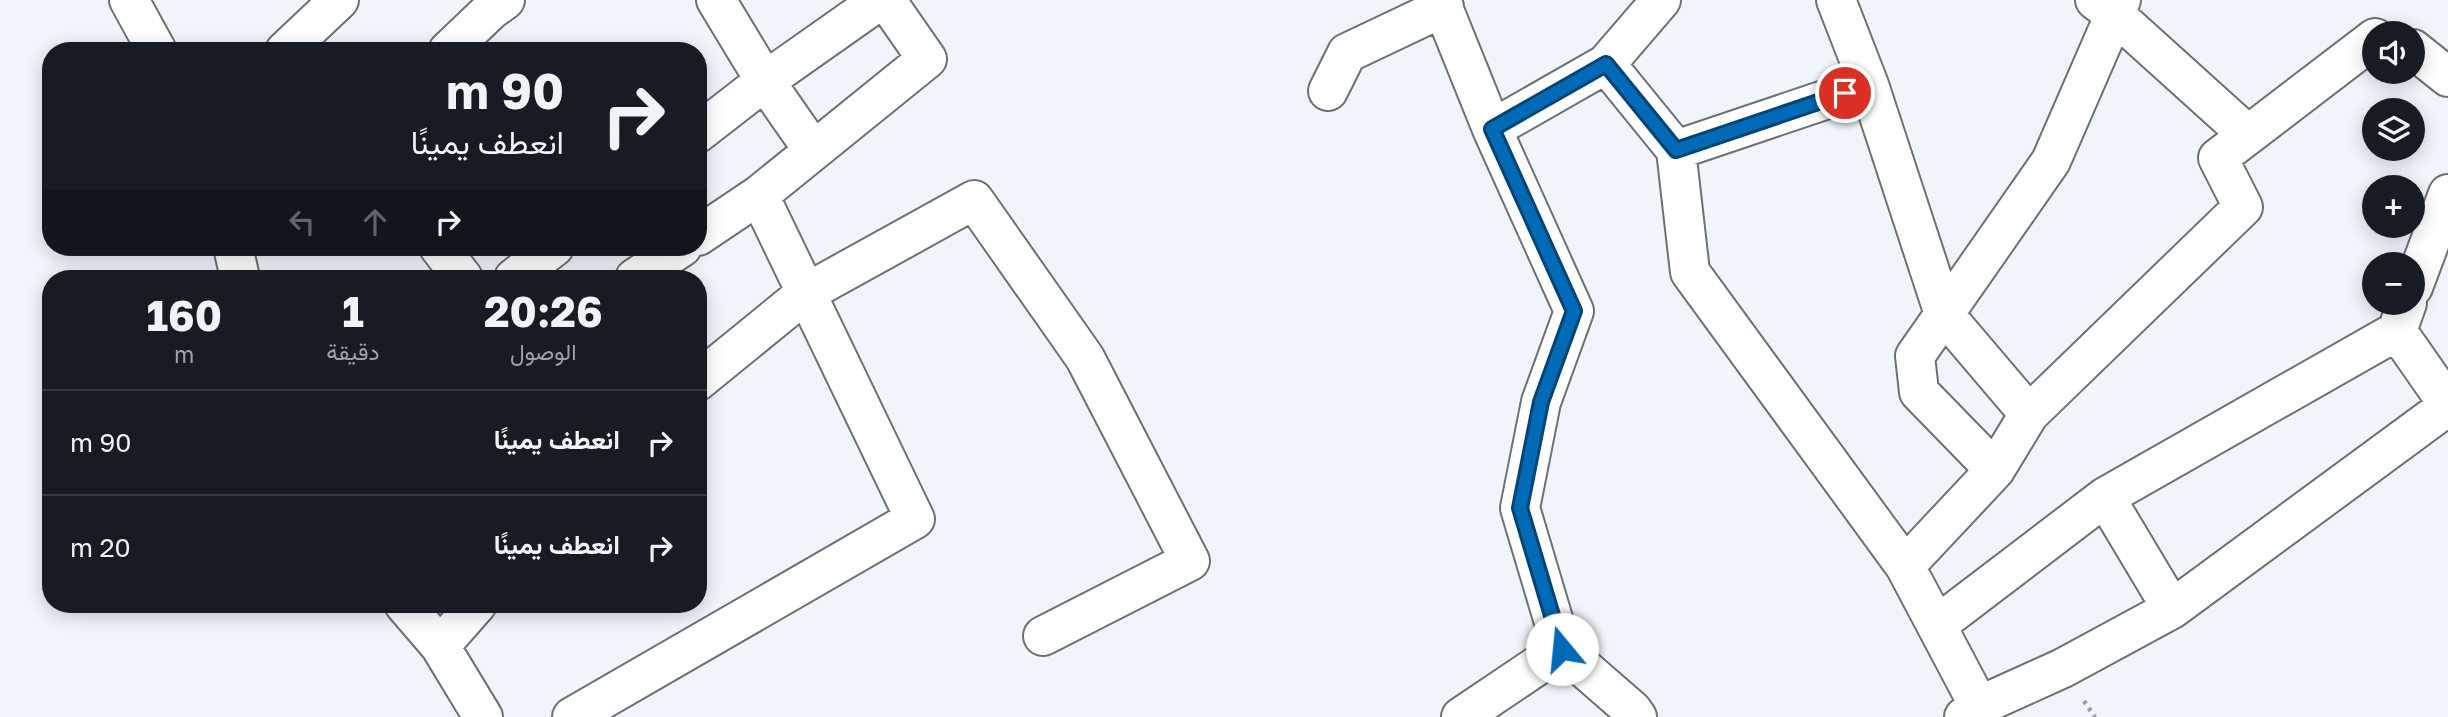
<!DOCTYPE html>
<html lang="ar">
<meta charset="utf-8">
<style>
:root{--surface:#171b24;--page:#242831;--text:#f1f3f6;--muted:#9ea1a6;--line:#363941}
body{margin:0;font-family:"Golos Text",Vazirmatn,sans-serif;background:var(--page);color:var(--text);direction:rtl;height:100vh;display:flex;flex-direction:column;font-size:26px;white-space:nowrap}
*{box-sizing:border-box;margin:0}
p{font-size:23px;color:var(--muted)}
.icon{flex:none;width:38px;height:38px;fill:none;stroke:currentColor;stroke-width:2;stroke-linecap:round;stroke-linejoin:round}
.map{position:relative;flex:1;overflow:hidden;direction:ltr}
.sheet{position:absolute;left:42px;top:270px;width:665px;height:343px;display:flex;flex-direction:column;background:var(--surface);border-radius:28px;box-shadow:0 4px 18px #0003;direction:rtl}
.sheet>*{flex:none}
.banner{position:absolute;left:42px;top:42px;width:665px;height:214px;border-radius:28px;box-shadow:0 4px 18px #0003;direction:rtl;background:#171b24;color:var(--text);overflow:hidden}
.fabs{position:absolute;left:2362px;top:21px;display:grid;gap:14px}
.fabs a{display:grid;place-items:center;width:63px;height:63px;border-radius:50%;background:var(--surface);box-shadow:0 4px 18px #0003;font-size:35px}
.pin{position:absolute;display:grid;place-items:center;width:60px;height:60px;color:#fff;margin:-30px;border:4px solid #fff;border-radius:50%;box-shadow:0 2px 7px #0007}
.me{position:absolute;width:77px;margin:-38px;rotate:343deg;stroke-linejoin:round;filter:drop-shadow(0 0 5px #0008)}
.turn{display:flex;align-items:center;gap:24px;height:147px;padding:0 28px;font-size:32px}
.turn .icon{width:91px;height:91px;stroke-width:2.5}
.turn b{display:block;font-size:49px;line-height:60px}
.lanes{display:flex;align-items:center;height:66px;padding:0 28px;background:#0003;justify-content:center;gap:35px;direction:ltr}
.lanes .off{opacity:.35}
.eta{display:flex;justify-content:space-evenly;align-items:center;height:119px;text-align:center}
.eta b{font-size:42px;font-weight:700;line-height:49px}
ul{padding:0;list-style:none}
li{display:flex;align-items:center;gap:21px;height:105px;padding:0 28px;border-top:2px solid var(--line)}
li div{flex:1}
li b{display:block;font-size:26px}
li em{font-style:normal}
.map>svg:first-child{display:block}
</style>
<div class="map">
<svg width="2448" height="717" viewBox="0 0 2448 717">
<rect width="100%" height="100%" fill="#f0f5fb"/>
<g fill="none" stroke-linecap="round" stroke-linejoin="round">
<defs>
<path id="street" d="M129,0L157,51
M716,0L765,81L813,150
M1440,0L1492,129L1574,311L1541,402L1520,508L1562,649L1632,710L1637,717
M1836,0L1869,85L1944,314L2029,414
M2095,0L2114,14L2247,134
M2413,49L2448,77
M285,51L339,0
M448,51L491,10L505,0
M1606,64L1676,150L1690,272L1905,566L1979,706
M1328,91L1347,53L1444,7
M1492,129L1606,64L1661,0
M698,133L765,81L880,0
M1676,150L1869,85
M698,236L759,195L927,59L886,0
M233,247L240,278
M439,247L463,278
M514,278L554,247
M635,278L682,247
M2413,287L2448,194
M2397,331L2448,404
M698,381L806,293L974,200L1085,358L1190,561L1043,636
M1995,470L1919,392L1915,356L2051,161L2121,0
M2105,497L2172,609
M1905,566L1995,470L2029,414L2243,207L2218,158L2375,38
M404,604L440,646L483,717
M1937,625L2105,497L2397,331L2407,303
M440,646L477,604
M572,717L915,519L759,195
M1461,717L1562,649
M1964,717L1979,706L2063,668L2172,609L2448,406"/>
</defs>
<!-- street casing -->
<use href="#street" stroke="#6c7175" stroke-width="42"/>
<!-- path -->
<path stroke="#9b9fa3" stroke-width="4.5" stroke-dasharray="3.5 5" stroke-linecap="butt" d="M2084,701L2095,717"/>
<!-- street -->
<use href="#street" stroke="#fff" stroke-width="38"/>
</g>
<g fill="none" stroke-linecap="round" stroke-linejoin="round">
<defs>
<path id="route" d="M1562,649L1520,508L1541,402L1574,311L1492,129L1606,64L1676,150L1845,93"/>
</defs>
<!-- route casing -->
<use href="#route" stroke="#014576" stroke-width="18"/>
<!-- route -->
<use href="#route" stroke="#016ab6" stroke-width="12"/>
</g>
</svg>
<div class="fabs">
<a><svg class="icon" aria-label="sound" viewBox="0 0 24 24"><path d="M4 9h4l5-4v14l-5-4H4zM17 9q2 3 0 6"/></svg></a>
<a><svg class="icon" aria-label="layers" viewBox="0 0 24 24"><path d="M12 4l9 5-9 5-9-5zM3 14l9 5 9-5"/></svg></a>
<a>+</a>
<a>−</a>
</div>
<div class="pin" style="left:1845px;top:93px;background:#d93025"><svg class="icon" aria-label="arrive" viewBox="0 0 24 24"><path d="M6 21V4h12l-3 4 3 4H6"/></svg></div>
<svg class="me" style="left:1562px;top:649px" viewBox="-20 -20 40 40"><circle r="19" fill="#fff"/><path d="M0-13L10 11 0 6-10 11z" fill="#016ab6"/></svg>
<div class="banner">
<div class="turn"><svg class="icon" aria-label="right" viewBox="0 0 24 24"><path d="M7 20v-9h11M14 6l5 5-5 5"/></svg><div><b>90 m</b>انعطف يمينًا</div></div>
<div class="lanes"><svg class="icon off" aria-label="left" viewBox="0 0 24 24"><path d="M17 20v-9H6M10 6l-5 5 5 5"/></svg><svg class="icon off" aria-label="ahead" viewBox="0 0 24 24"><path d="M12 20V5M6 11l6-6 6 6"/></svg><svg class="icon" aria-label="right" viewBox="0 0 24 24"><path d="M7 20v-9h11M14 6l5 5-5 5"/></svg></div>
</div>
<section class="sheet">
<div class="eta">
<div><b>20:26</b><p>الوصول</p></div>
<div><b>1</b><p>دقيقة</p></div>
<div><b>160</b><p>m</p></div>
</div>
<ul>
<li><svg class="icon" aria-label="right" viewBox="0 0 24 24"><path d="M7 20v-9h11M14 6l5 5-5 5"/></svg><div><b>انعطف يمينًا</b></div><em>90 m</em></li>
<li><svg class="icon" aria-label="right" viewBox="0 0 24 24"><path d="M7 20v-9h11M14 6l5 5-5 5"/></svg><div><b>انعطف يمينًا</b></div><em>20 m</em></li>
</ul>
</section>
</div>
